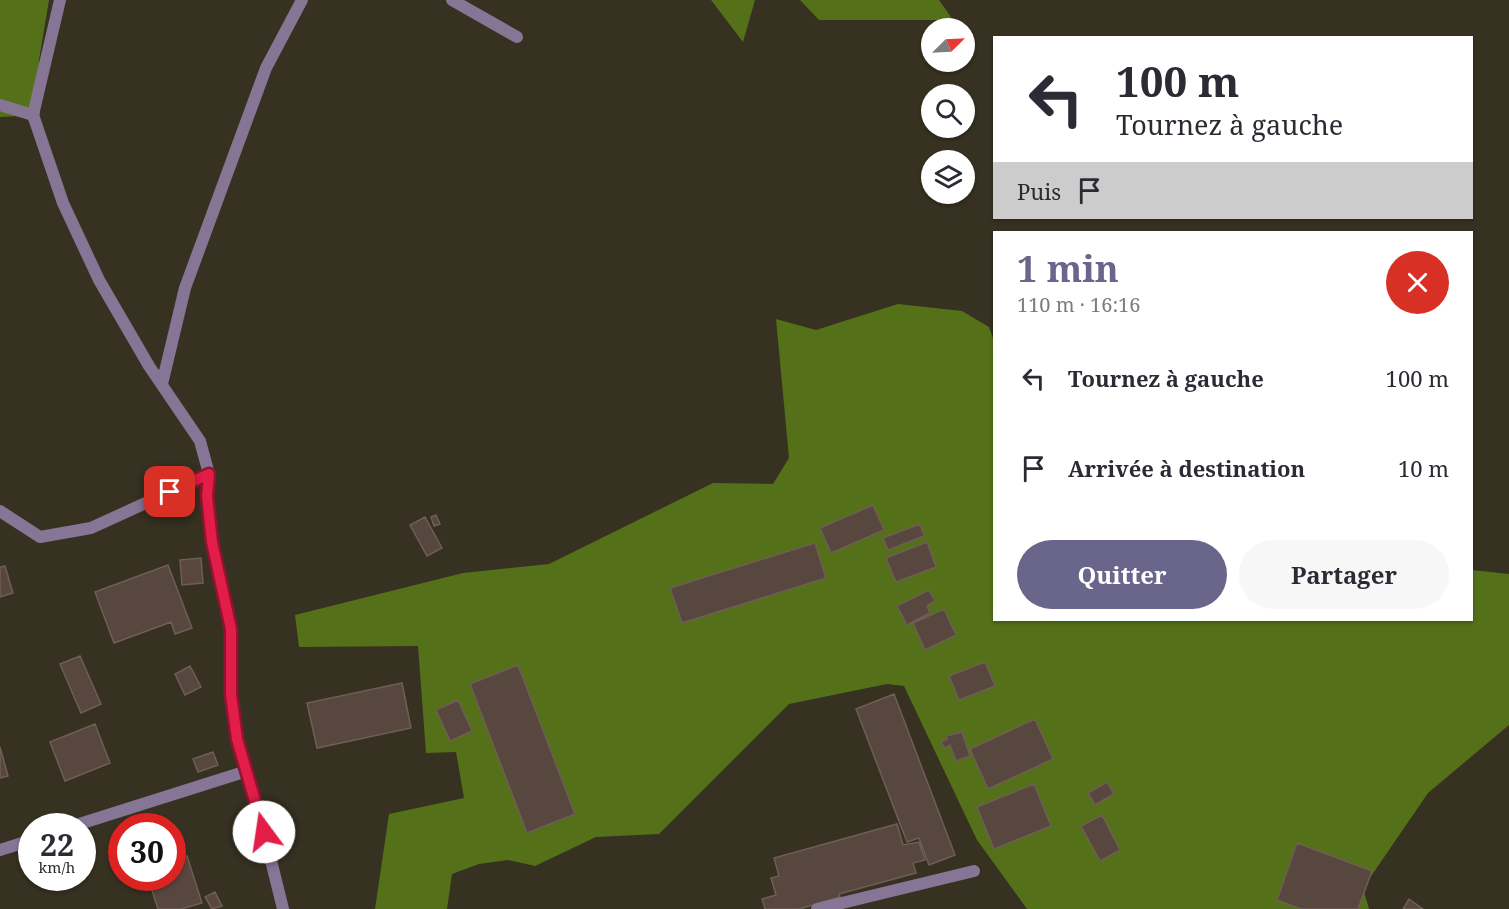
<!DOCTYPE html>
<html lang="fr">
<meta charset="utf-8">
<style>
:root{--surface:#fff;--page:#f7f7f7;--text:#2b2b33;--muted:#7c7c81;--accent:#6a658b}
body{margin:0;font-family:"Noto Serif",serif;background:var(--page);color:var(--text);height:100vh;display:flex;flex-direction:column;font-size:22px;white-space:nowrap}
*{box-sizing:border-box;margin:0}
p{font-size:20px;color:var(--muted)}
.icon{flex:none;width:33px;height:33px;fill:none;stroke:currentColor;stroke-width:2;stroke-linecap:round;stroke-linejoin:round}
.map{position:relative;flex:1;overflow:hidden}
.sheet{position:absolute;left:993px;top:231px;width:480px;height:390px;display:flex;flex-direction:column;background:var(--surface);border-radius:0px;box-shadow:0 2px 4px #0004}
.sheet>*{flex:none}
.guide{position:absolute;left:993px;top:36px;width:480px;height:183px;border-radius:0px;box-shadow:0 2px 4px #0004;background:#fff;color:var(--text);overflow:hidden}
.needle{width:39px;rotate:66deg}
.buttons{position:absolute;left:921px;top:18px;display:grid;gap:12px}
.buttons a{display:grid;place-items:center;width:54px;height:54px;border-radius:50%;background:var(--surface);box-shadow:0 2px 4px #0004;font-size:30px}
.speed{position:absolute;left:18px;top:813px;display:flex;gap:12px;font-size:30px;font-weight:700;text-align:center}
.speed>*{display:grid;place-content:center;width:78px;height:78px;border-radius:50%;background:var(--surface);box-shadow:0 2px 4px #0004;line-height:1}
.speed small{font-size:15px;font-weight:400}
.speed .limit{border:9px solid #d22;background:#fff;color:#111}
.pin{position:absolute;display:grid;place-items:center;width:51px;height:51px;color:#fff;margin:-26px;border-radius:12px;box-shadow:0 3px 9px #0006}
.me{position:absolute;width:66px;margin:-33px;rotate:346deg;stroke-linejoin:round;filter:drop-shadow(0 0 4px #0008)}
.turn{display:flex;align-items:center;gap:21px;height:126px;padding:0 24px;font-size:27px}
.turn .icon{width:78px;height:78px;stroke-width:2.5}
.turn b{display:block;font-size:42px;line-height:51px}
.then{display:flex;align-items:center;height:57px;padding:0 24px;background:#0003;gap:12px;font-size:22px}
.round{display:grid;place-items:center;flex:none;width:63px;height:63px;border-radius:32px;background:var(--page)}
.overview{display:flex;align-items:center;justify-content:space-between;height:102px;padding:0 24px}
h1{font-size:36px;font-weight:700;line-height:45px;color:var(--accent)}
.button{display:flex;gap:12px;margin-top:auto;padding:12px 24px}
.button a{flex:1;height:69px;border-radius:36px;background:var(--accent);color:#fff;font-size:24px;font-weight:700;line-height:69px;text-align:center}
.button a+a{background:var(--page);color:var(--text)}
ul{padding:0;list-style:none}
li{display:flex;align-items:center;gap:18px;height:90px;padding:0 24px}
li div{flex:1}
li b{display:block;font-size:22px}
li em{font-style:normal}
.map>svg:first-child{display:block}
</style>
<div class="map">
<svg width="1509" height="909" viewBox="0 0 1509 909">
<rect width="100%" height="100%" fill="#363121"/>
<!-- forest -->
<path fill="#547119" d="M0,0H49L39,60L40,115L0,117Z
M711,0H755L743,42Z
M800,0H939L953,20H819Z
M898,304L962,311L989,327L994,341V620H1472V570L1509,574V725L1428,793L1363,888L1369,909H1027L977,840L904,686L887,684L789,704L659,834L596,837L535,866L508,860L479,864L452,874L447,909H375L389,814L464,798L456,752L426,753L418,646L299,647L295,615L463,573L549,564L713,483L773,484L789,458L776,319L816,330Z"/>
<!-- building -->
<path fill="#58473e" stroke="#6f5e55" stroke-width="1.5" d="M873,505L884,530L831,553L820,528Z
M436,515L440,524L434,526L431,517Z
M425,517L442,548L427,556L410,525Z
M920,524L924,536L888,550L883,538Z
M927,542L936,567L896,582L886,558Z
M815,543L826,578L682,623L670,588Z
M201,558L203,583L182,585L180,560Z
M168,565L192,628L175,634L171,622L114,643L95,592Z
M5,566L13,593L0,597V567Z
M929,590L935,601L927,606L930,613L907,625L897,606Z
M944,609L956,635L925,650L913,623Z
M80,656L101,704L81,713L60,664Z
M985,662L995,686L959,700L949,676Z
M518,665L575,814L527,833L470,684Z
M190,666L201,687L185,695L175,674Z
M402,683L411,728L317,748L307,703Z
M894,694L955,855L929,865L919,838L907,842L856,709Z
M458,700L472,731L450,741L436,710Z
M1035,719L1053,759L988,789L970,749Z
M95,724L110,763L65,781L50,742Z
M962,732L970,756L956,761L950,745L944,748L941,742L947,739L946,736Z
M0,747L8,776L0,778Z
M213,752L218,765L198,772L193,759Z
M1107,782L1114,794L1095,805L1088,793Z
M1034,784L1051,826L994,849L977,807Z
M1102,815L1120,850L1100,861L1081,826Z
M897,824L903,845L919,842L925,860L913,863L916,873L839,894L840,897L799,909H765L762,899L776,895L771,878L779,876L774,858Z
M1297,843L1372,871L1358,909H1301L1277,900Z
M187,856L202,903L181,909H158L148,878H172V861Z
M215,892L222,906L212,909L205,897Z
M1409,899L1423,909H1403Z"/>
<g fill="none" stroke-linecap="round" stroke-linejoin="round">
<!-- minor -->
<path stroke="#867595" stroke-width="12" d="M60,0L33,115L63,203L99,280L149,366L200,441L209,474L207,496L212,542L231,629V695L237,739L259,812L283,909
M452,0L517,37
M0,105L33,115
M162,384L185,288L266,68L302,0
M0,511L40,537L91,528L209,474
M73,826L247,771
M0,850L32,840
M817,909L974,871"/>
</g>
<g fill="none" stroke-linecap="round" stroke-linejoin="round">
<defs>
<path id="route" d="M170,492L209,474L207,496L212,542L231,629V695L237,739L264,832"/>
</defs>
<!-- route casing -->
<use href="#route" stroke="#92132f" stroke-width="15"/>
<!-- route -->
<use href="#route" stroke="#e11d48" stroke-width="10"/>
</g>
</svg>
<div class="buttons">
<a><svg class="needle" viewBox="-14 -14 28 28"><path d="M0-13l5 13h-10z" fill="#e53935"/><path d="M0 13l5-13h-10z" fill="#7c7c81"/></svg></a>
<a><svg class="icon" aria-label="search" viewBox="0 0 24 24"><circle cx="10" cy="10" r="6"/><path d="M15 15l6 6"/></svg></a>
<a><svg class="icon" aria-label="layers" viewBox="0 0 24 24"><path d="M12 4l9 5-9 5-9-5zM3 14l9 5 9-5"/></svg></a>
</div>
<div class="speed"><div>22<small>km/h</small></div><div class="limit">30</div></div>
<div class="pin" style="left:170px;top:492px;background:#d93025"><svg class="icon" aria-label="arrive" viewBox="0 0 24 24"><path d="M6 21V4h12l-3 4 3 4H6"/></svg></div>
<svg class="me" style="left:264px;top:832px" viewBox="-20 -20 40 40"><circle r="19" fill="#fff"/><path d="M0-13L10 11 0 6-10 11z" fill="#e11d48"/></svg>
<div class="guide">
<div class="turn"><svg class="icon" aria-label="left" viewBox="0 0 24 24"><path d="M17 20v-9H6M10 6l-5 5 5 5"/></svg><div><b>100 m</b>Tournez à gauche</div></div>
<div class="then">Puis<svg class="icon" aria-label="arrive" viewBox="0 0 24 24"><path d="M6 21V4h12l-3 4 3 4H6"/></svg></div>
</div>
<section class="sheet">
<div class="overview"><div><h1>1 min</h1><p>110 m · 16:16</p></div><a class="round" style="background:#d93025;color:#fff"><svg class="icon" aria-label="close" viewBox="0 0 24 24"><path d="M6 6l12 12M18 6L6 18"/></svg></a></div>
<ul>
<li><svg class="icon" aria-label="left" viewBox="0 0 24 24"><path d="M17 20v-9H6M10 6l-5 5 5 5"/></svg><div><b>Tournez à gauche</b></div><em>100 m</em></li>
<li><svg class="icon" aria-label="arrive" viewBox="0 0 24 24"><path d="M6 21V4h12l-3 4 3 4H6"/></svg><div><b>Arrivée à destination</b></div><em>10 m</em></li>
</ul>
<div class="button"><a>Quitter</a><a>Partager</a></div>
</section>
</div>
